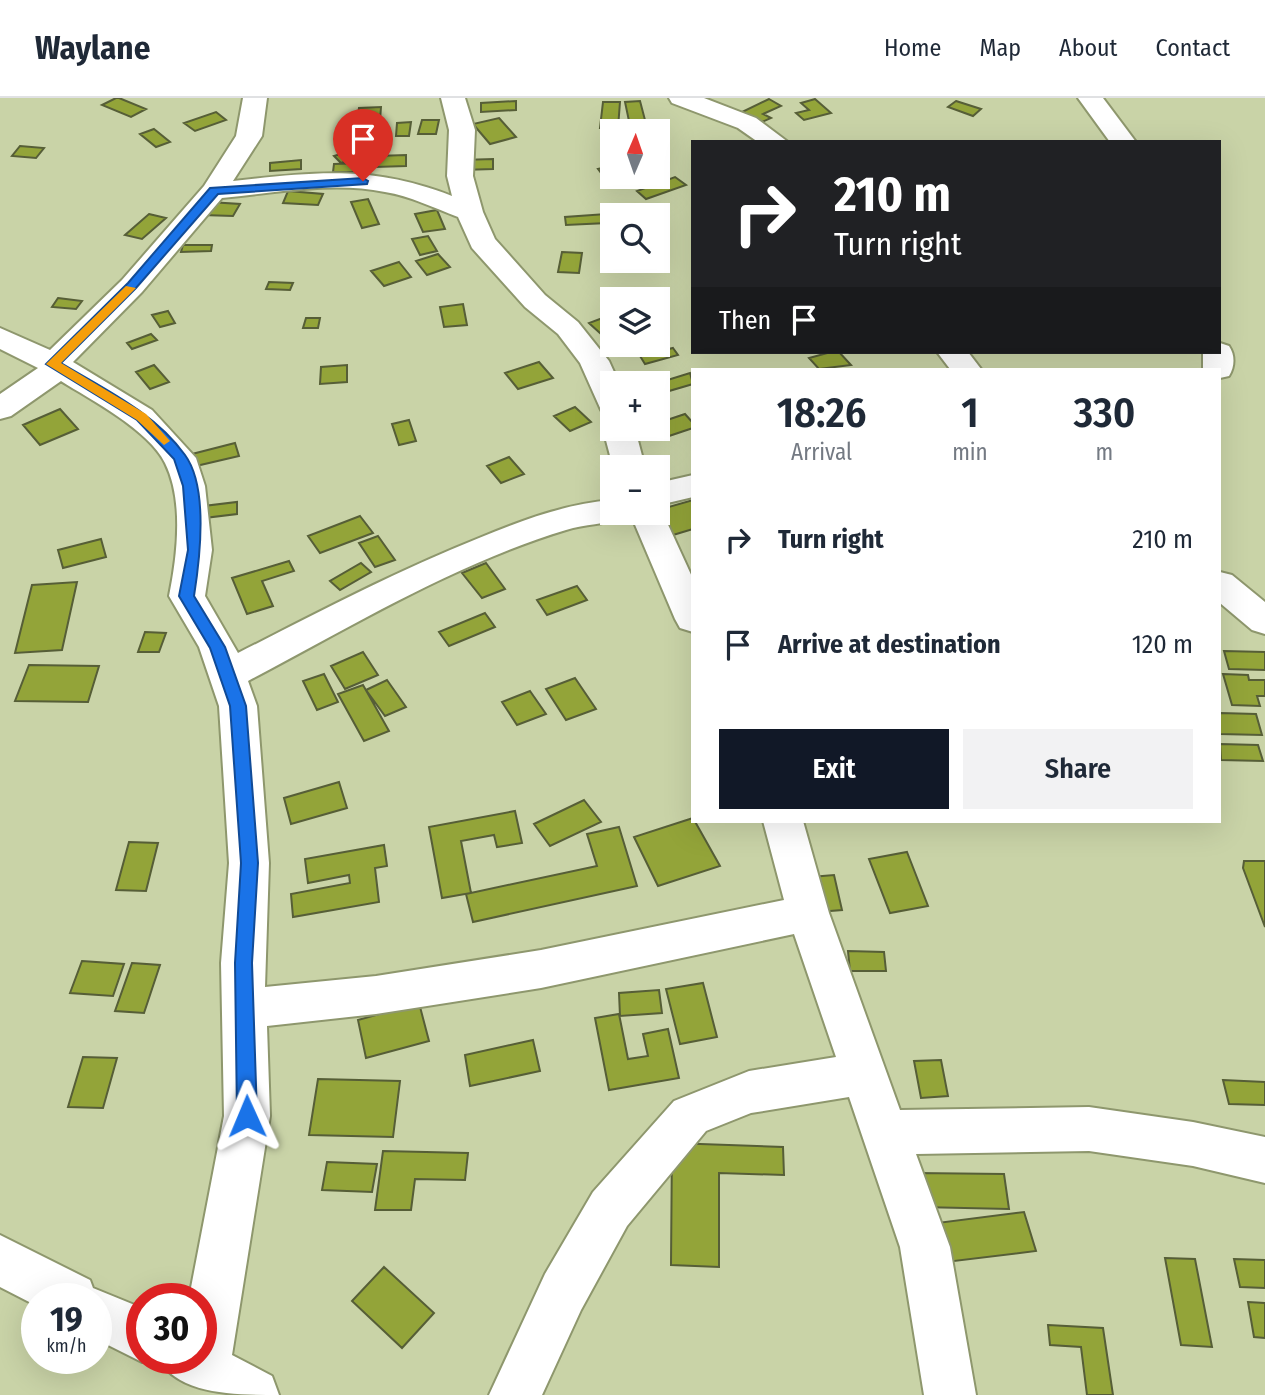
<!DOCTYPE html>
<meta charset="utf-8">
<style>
:root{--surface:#fff;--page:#f2f2f3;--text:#1f2937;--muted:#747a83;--line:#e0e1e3;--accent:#111827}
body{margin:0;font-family:"Fira Sans Condensed",sans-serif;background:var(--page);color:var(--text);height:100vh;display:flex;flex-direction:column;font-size:26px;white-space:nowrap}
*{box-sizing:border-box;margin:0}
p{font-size:23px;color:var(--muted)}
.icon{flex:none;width:38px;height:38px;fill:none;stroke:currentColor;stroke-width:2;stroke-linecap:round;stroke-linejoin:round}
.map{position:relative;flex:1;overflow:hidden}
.side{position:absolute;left:691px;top:270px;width:530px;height:455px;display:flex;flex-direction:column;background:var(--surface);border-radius:0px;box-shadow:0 7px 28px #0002}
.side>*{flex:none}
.guide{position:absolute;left:691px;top:42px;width:530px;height:214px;border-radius:0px;box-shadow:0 7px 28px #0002;background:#202124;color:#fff;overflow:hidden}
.needle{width:46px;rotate:2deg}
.controls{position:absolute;left:600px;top:21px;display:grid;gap:14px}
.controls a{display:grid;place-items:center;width:70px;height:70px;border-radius:0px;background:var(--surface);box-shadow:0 7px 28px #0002;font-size:35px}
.speed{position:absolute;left:21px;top:1185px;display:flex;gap:14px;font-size:35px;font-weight:700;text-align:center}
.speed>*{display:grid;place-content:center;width:91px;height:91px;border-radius:50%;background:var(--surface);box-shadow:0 7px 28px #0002;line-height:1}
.speed small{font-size:18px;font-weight:400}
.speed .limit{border:10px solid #d22;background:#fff;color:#111}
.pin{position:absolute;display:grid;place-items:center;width:60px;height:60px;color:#fff;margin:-72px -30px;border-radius:50% 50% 50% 0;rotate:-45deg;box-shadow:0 0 7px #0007}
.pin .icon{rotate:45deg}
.me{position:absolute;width:77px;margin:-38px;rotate:359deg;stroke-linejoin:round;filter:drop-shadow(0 0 5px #0008)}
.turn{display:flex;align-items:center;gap:24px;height:147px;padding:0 28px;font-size:32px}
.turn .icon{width:91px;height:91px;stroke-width:2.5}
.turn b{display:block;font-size:49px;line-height:60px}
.then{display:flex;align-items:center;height:66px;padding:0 28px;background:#0003;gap:14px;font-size:26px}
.eta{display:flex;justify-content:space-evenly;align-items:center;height:119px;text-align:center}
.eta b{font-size:42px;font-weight:600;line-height:49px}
.button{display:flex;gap:14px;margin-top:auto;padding:14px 28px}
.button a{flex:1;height:80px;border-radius:0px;background:var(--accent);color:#fff;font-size:28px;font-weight:600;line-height:80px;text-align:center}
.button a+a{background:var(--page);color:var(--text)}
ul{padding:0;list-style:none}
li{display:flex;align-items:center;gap:21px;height:105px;padding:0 28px}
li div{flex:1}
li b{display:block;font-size:26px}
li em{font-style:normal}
header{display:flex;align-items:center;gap:42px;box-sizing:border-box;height:98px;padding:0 35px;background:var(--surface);border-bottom:2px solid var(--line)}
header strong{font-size:33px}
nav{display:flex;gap:38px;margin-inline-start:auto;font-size:24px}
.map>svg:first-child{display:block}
</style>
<header>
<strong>Waylane</strong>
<nav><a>Home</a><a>Map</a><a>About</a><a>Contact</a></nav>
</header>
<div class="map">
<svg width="1265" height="1297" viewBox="0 0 1265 1297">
<rect width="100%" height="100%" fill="#c9d3a7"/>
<!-- building -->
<path fill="#93a439" stroke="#565e37" stroke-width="2" d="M116,0H119L146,11L131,19L102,7Z
M769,1L781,8L763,16L771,20L762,24L742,14Z
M815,1L831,15L804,22L796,15L809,12L801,5Z
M516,3V12L481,14V5Z
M640,3L645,22L629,23L625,4Z
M956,3L981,11L973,18L948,9Z
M603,4H620L618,30H600Z
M381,9L380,22H357L359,10Z
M216,14L226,22L195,33L184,25Z
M499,20L516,39L490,46L473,26Z
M422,22H439L436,36H418Z
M411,24L409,38H396L397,25Z
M154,31L170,44L156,49L140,36Z
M370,47L377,53L341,65L334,58Z
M20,48L44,50L36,60L12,58Z
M406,57V68L375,69L376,58Z
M493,61V71L462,72V62Z
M301,62V71L270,73V65Z
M366,65L365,74H333L334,66Z
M612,68V79H631L633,82L610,87L598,71Z
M675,79L686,87L646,101L637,93Z
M288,93L323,96L318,107L283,105Z
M368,101L379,126L362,130L351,104Z
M209,104L240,106L233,118L203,117Z
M437,112L445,131L423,134L415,116Z
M149,116L166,120L142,141L125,137Z
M606,116L607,125L566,127L565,119Z
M428,138L437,153L420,157L412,141Z
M183,147H212L211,153L181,154Z
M562,154L582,155L579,175L558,174Z
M438,156L450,169L427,177L416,163Z
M399,164L411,179L384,188L371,173Z
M269,184L293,185L290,192L266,191Z
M58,200L82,203L76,211L52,209Z
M463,206L467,227L444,229L440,209Z
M168,213L175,225L160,229L152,217Z
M608,218L612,222V246L589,225Z
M306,220H320L318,230H303Z
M151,236L157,242L132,251L127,245Z
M614,247H640L641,248L623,255Z
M673,250L678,257L645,266L640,258Z
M831,254H839L851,267L819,271L809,260Z
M539,264L553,280L518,291L505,275Z
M154,267L169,284L150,291L136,274Z
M347,267V284L320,286L321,269Z
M690,275L693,286L669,293L661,284Z
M575,309L591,324L570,333L554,318Z
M60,311L78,331L40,347L23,327Z
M685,316L693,325V330L666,339L658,330V325Z
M409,322L416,343L399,347L392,326Z
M235,345L239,358L196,368L192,356Z
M509,359L524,376L501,385L487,368Z
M693,402V431L673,437L658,412Z
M237,404V416L204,420V408Z
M360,418L373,435L320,455L308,438Z
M378,438L395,462L375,469L359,445Z
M101,441L106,459L63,470L58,452Z
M289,463L294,473L262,483L273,508L247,516L232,480Z
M361,465L371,474L340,492L330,483Z
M486,465L505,491L482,500L462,475Z
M77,484L62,552L15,555L32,487Z
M577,488L587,502L547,517L537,502Z
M485,515L495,529L449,548L439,534Z
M145,534L166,535L159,554H138Z
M1224,553L1265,554V572L1229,571Z
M363,554L378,577L345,591L331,568Z
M29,567L99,568L88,604L15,603Z
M324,576L338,604L317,612L303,583Z
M1223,576L1248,577L1249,582H1265V598H1257L1260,608L1232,607Z
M575,580L596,611L566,622L546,591Z
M387,582L406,609L385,618L366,592Z
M363,587L389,633L364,643L338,596Z
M530,593L546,616L517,627L502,604Z
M1220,615L1256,616L1262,637L1220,636Z
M1220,646L1258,647L1263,663L1221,662Z
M339,684L347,710L291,726L284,700Z
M584,702L601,724L550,748L534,726Z
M515,713L522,745L497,749L494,737L461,743L471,795L442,800L429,729Z
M693,720L720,768L658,788L634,739Z
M619,729L637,788L473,824L466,796L597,768L587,736Z
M129,744L158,745L146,793L116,792Z
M384,747L387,768L375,770L379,804L293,819L291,796L350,785L349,777L308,785L305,761Z
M907,754L928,808L890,815L869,761Z
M1244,763H1265V829L1243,770Z
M834,777L842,812L818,814L811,779Z
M848,853L884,854L886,873H850Z
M82,863L124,866L113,898L70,895Z
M132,865L160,867L144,915L115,913Z
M703,885L717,939L680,946L666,891Z
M659,892L662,915L620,918L619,895Z
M419,905L429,943L366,960L358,922Z
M619,916L628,961L648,958L643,936L668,931L679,980L609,992L595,920Z
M533,942L540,973L470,988L465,957Z
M83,959L117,960L103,1010L68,1009Z
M941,962L948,998L921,1000L914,963Z
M318,981L400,983L393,1039L309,1037Z
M1223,982L1265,984V1007L1229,1006Z
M672,1045L783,1049L784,1077L719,1075V1169L671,1167Z
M383,1053L468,1055L465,1082L415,1081L411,1112H375Z
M327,1064L377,1066L372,1094L322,1092Z
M916,1075L1004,1076L1009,1111L920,1109Z
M1024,1114L1036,1153L946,1164L937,1125Z
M1165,1160L1195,1161L1212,1249L1181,1247Z
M1234,1161L1265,1162V1190L1240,1189Z
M384,1169L434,1215L402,1250L352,1203Z
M1248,1204L1265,1205V1240L1254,1239Z
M1048,1227L1103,1230L1113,1297H1087L1081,1249L1050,1247Z"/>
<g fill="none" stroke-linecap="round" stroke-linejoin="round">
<defs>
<path id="minor" d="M243,0H267L262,38L233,83C316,74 372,67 452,98L447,78L449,32L441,0H465L475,32L473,78L483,114L495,141L545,197L578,224L609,263L619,285H612V315L601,312L580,265L558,236L525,209L472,150L458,119C434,110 410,98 385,94C332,83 276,95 222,100L142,194L73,264L152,312L196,360L205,388L212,452L205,498L238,555C317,515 396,473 479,440C523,422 565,406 612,402V415H628L624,421C605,426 585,426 566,432C454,466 351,529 248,583L257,608L269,765L265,889L376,878L541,852L784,802L763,723H803L829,815L900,1012L1089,1009L1193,1024L1265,1039V1085L1193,1068L1089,1053L916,1056L950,1149L976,1297H924L900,1149L849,999L751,1015L706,1033L627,1128L581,1212L542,1297H489L545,1176L593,1094L674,1003L749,973L836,959L794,836L541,890L376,916L267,928L270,1018L232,1257L272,1278L279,1297C235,1297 178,1297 158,1260H201V1200H189L224,1018L221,865L229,765L219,608L199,549L169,498C177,459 184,403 165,365C149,332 91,302 61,283L11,318L0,321V296L38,270L0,251V230L50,252L122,182L204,88L236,38Z
M669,0H704L756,20L788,44H758L738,30L672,5Z
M1078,0H1103L1136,44H1110Z
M1220,245L1229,248C1235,257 1235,268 1229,278L1220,280V271H1203V254H1220Z
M937,254H968L981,271H950Z
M612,323V331H635L645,369H613L603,331Z
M693,377V399L659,407L693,481V534L680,530L675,521L630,415H658V385Z
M1220,474L1232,477L1265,504V536L1252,532L1220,505Z
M0,1137L90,1182L93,1190L142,1210V1260H151L142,1264L96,1241V1200H37V1208L0,1189Z"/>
</defs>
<!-- minor casing -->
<use href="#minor" stroke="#8e976d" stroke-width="4"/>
<!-- minor -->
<use href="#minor" fill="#fff" fill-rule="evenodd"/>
</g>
<!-- route -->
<path fill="#1a73e8" stroke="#114b97" stroke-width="2" d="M363,80L368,83L367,86L218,96L136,190L61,265C104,291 154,314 185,357C209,390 200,460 194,498L225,549L246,608L258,765L252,865L257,1018L254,1025L247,1027L240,1025L237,1018L235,865L241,765L230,608L210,550L179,498L188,452L183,388L174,361L137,322L46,266L128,185L210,90Z"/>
<!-- slow -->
<path fill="#f59e0b" d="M126,188L136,190L61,265L146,316L170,343L164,347L137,322L46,266Z"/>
</svg>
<div class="controls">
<a><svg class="needle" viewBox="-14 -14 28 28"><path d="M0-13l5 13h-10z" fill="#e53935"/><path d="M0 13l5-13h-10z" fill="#747a83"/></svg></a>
<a><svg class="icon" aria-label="search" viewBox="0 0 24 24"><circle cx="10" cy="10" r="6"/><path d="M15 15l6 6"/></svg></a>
<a><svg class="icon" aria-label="layers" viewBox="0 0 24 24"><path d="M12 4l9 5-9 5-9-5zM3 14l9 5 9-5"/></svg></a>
<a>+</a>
<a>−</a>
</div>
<div class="speed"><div>19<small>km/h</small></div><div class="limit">30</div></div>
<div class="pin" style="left:363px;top:83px;background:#d93025"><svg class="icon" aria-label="arrive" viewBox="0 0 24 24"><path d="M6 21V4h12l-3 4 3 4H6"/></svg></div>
<svg class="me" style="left:247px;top:1018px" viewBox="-20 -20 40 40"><path d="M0-17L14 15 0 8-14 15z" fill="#1a73e8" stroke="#fff" stroke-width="4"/></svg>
<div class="guide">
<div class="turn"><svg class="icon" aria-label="right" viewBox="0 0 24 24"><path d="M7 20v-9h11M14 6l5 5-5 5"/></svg><div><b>210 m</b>Turn right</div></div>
<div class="then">Then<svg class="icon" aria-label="arrive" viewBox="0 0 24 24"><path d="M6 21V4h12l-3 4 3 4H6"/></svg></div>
</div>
<section class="side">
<div class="eta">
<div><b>18:26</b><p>Arrival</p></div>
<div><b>1</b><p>min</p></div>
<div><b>330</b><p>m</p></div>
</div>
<ul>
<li><svg class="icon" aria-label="right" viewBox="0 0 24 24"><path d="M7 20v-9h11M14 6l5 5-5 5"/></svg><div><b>Turn right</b></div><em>210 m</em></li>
<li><svg class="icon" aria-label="arrive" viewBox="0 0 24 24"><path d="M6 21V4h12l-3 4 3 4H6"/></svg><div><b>Arrive at destination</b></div><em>120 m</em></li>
</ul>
<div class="button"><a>Exit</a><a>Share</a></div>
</section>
</div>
